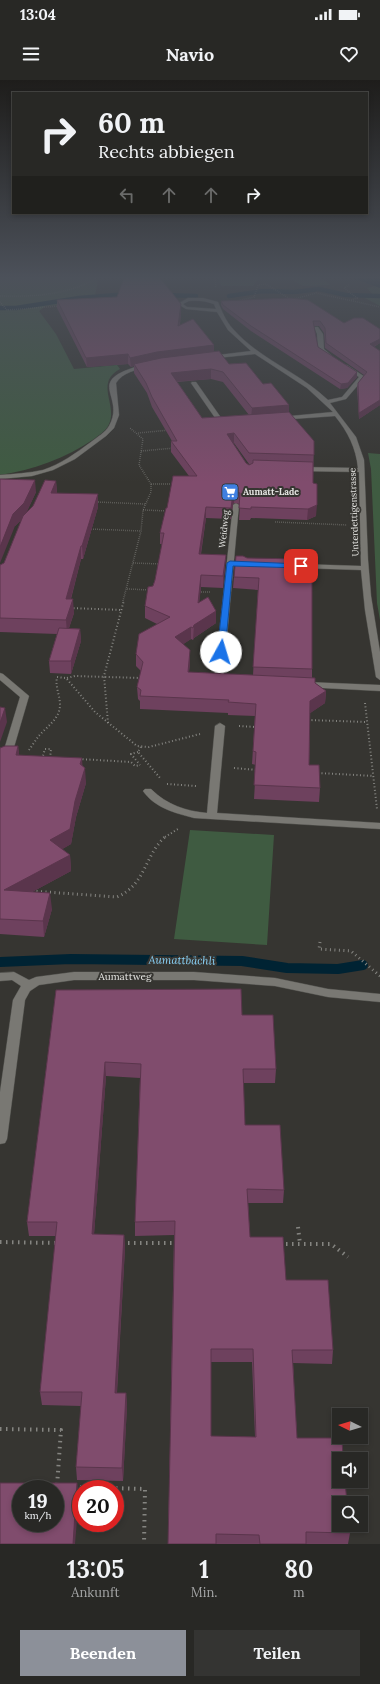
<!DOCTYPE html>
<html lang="de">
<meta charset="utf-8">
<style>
:root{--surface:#282825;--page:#343432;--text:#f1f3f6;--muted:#a5a6a7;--line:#444442;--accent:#8c9099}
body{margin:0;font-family:Lora,serif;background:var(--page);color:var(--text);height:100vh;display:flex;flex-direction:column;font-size:15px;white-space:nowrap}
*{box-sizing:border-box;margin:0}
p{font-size:13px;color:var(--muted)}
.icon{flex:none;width:22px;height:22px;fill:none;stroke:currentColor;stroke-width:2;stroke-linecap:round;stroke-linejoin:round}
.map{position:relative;height:1464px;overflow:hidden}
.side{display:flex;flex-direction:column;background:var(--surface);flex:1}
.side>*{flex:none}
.hud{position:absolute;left:12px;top:12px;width:356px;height:122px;border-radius:0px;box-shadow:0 2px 6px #0003,0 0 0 1px var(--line);background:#282825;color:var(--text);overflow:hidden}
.needle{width:26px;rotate:275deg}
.controls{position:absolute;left:332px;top:1328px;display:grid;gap:8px}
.controls a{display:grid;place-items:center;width:36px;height:36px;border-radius:0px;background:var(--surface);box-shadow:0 2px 6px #0003,0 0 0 1px var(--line);font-size:20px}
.speed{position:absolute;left:12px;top:1400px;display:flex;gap:8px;font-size:20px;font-weight:700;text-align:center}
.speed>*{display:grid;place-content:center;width:52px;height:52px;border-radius:50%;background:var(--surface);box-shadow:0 2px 6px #0003,0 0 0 1px var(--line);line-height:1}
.speed small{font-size:10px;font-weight:400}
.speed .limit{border:6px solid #d22;background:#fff;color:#111}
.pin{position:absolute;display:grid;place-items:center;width:34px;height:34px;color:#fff;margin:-17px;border-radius:8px;box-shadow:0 2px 6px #0006}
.me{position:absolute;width:44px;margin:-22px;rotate:6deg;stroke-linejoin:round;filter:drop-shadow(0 0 3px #0008)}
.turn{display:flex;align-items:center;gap:14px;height:84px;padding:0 20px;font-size:18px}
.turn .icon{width:52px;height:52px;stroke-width:2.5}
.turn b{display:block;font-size:28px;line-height:34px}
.lanes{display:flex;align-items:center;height:38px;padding:0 20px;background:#0003;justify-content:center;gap:20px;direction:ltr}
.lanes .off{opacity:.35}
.eta{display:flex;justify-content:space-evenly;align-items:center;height:68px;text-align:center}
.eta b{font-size:24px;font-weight:800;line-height:28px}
.action{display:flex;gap:8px;margin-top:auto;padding:8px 20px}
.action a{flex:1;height:46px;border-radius:0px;background:var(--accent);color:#fff;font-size:16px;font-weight:800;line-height:46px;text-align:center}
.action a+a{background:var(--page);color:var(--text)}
.status{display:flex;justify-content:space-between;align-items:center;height:28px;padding:0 20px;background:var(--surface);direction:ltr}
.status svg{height:11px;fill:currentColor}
header{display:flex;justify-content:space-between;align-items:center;height:52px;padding:0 20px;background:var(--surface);font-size:18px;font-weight:800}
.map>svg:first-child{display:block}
</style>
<div class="status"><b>13:04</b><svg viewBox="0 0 49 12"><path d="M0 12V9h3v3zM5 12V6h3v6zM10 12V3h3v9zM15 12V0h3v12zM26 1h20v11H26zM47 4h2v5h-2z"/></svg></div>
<header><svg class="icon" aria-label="menu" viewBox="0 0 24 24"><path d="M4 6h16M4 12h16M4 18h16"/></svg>Navio<svg class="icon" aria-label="heart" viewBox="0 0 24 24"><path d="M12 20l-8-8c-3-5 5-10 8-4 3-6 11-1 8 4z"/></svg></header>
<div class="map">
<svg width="380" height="1464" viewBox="0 0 380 1464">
<rect width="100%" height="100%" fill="#363531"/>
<!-- green -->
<path fill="#3f5b41" d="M0,198H96L98,200L94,222L46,226L39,231L56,254L74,289L117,285L120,289C94,303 118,325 109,344C106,351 100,354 94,359C66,378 33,390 0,395Z
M218,198H321L330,205L303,206L290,199L258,200L253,206H221Z
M353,198H380V226L365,218L374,216L367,208L375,206Z
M368,373L380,374V540L377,523L371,389Z
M190,750L274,755L267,865L174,859Z"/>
<!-- water -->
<path fill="#002333" d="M353,198H380V208L355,199Z"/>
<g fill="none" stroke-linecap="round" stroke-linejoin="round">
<!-- stream-far1 -->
<path stroke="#002333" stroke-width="4.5" d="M164,215L196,216
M229,216L263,211L294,212L319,209L346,215L380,216
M0,228H16L79,218L128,214"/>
<!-- stream -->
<path stroke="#002333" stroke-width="10" d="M0,882L71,879L242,881L287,888L338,889L363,885"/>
<defs>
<path id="minor" d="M188,218H203L218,222C222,231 225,240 233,249C259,279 299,292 328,320L342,317L359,297L343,287V285H347L365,297L346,319L330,323L356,357L364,380L368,480L371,516L380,572V600L376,597L365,530L361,490L299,488L295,486L299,484L361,486L359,392L300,391L297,389L300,387L358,388C356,368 348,352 335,336L278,340L277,339L280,337L333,332L307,308L255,274L208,279V277L210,276L251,271L228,250L217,232L186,229L178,224ZM189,221C198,220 206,221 214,224L216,229L187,227L183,224Z
M314,247H318L323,254L324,269L332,276V278H328L318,270L317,254Z
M146,284L148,285V287C136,290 123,292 116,303L119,335L114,348L106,356L75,379L53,390L32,396L0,399V395C14,394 29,393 43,390C61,384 76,373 91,362C97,357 105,353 109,346C127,314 80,301 146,284Z
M192,302H196L224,342H229V344L220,345L191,303Z
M236,423L239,425L223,600L226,602L225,604L218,605L214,602L233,425Z
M0,593L3,594L29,616L12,674L3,682L0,683V675L3,673L20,617L0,600Z
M306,602L380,605V611L303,607L302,605Z
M220,643L225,646L217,733L380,743V749L194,738C175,733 155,728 143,711L145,709H151C167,725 186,731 207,733L215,646Z
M14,892L29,900L36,897L74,892H194L275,898L328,909L380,914V922L328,917L275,906L194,900H74L39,905L30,911L25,920L7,1059L5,1063L0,1064V1012L13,920L21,906L12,900L0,901V893Z"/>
</defs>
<!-- minor casing -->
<use href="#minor" stroke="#51514d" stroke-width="1"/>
<!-- path-far3 -->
<path stroke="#858581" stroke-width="1.5" stroke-dasharray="0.5 1.5" stroke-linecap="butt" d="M215,198L216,207
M349,205L344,208L357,218L351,220
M0,216C33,217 68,215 97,198
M240,220L254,217L258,205L266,204L290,219L298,218L316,213L380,227
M0,222L7,230L59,226
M138,353L169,350
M141,371L174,368
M151,404H173
M96,422L145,424
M143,430L168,431
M275,442L347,445
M89,449L141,451
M133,483L160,484
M127,509L150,510
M197,512H210
M123,521L141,451L143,430L151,412V404L139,385L143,359L130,348"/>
<!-- path-far2 -->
<path stroke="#858581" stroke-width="2" stroke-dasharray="1 2.5" stroke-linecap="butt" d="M70,528L122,530
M67,598L75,596L141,598
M365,623L377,729
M308,640L367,642
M108,643L104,596L124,520
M239,646L256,647
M141,667L138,672L160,698
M29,670C32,666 35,661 38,657C46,647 60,639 60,625C60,615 55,607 57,597L66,598L95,632L137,666L149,667L200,654
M138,672L131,674L140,685
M42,679L45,669H51L50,678
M79,679L131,682L135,686L140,685
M234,688L257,690
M318,693L374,696
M167,704L196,706
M165,757L178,749"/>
<!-- path-far1 -->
<path stroke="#858581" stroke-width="3" stroke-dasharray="1 3.5" stroke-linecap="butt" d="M32,811L117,817C146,805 144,775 166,756
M320,862L319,869L351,871L380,896"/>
<!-- path -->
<path stroke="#858581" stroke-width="4" stroke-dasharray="1.5 4.5" stroke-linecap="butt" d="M298,1147L300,1164
M0,1162L57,1163
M122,1163H177
M280,1164H331L348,1177
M0,1349L61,1350L57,1406
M74,1407L145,1409L144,1464"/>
<!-- minor -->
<use href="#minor" fill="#797873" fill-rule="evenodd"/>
</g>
<!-- wall -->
<path fill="#6e415e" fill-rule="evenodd" d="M57,220L181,233L180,245L229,284L263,304L314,361L313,403L316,436L307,440L251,438L250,440H239L240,424L234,423L233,424L231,439L206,438L201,474L226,475L223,508L201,507L199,522L216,531V543L194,558L193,560L191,559L183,564L190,582L189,592L253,595L258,510L233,508L234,497L247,478L312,589V598L315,603L326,611L325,623L310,633L309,685L320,708L319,722L254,719L256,685L252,684L255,636L228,635V633L140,629V621L138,619L137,607L141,591L136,586V574L157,544L145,538V526L155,500L162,464H160V453L167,428L189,396L171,372V361H172L152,327L147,313L134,293V286L131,287L128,284L87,287L57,228ZM211,299L223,302L249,335L202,338L177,302ZM233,363H234L249,384H251L249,385L246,383Z
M221,221L380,249V263L374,267L380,271V325L359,339L357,308L358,303L364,295L325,268L324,253L319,246H314L318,267L357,297L347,308L340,309L251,251L223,229L221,225Z
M0,399L36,412L26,433L56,401L57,413L98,427L83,479H81L71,519L74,533L69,548L80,549L81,561L71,594L50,593L49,581L57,554L0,552V485L4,483L22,439L15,446Z
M18,666L19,675L82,686L86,703L76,737L71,764L62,769L70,775L71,791L32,812L52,829L44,857L0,854V668Z
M56,910L242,935L276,989L275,1003H243L245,1045L284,1110L283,1123H248L250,1157L286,1200L333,1270L332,1284L293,1283L297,1358L350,1453L348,1464H168L174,1155L135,1156V1142L140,998L106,996L94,1154L124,1155L125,1168L117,1313H126L127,1326L123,1401L77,1400L76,1387L81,1326L42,1325L40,1312L56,1156H29L27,1142ZM211,1282H252L255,1357L211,1356Z"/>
<!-- shaded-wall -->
<path fill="#5a354c" d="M181,224V233L178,254V246Z
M380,259V263L369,269L370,264Z
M214,265V274L134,284V286L131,287L130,278L157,272Z
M128,274V284L87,287L86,278Z
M211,289V299L171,302V293Z
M357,292V297L347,308L340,309L341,304Z
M380,320V325L359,339V333Z
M289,325V335L251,338L252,328Z
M234,353V363L227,364V354Z
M35,400L36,412L25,436L15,446L0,483V467L13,434Z
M56,401L57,413H51Z
M235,412L234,423L233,424L231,439V428L233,413Z
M98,414V427L83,479L82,466Z
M317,425L316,436L307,440L308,429Z
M206,427V438L199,485V474Z
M81,466V479L67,533L66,519Z
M226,475L223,508V496Z
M201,495V507L198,534V523Z
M73,519L74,533L67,554L66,540Z
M216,531V543L194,558L193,560L194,545Z
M191,547V559L175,570V557Z
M80,549L81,561L71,594V581Z
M190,570V582L188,604V592Z
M326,611L325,623L309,634L310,621Z
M5,628L7,642L0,662V643Z
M18,666L20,681L16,675Z
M82,678L83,693L80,684Z
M85,688L86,703L76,737L71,764L51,776L50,760L75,721Z
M70,775L71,791L6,826L4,810Z
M50,813L52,829L44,857L43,841Z
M105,982L106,996L93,1168L92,1154Z
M124,1155L125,1168L116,1326L115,1313Z
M126,1313L127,1326L123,1401L122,1388Z
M77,1403L79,1416L75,1464H73Z"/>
<!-- building -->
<path fill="#804c6d" stroke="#5a354c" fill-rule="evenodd" d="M124,198H160L181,224L178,246L193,239L214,265L157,272L130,278L128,274L86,278L57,220L117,217Z
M290,218L308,220L344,243L354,238H363L380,249V259L370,264L380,271V320L359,333L358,303L367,292L326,263L325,248L320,241H313L318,267L357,292L348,303L341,304L251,246L223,225L221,221Z
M219,271L229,284L246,283L263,304L271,303L289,325L252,328L223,292L211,289L171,293L202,338L289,332L314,361V375L249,373L234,353L227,354L246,383L249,385L253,383V380L313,382V403L317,404V425L308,429L251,427V429L239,428L240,413L235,412L233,413L231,428L206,427L199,474L226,475L223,496L201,495L198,523L208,517L216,531L194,545L193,548L191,547L175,557L190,570L188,592L315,598V603L326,611L310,621L309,685H319L320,708L254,705L256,672L253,671L256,624L228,622L229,620L140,616L141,610L137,607L143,582L136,574L139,554L170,537L145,526L148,507L153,506L155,500L164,453H160L166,428H167L173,396H197L171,361H177L152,317L146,303L134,284L161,278Z
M0,399L35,400L24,423L13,434L0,467Z
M45,400L56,401L51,413L98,414L82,466H81L66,519H73L66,540L0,538V485L4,483L23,436L33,426Z
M236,476H243L247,478L303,479L312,485V589L253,587L259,498L234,497Z
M59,548L80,549L71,581H49Z
M0,627L5,628L0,643Z
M5,666H18L16,675L82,678L80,684L85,688L75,721L70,749L50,760L70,775L4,810L50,813L43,841L0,839V668Z
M241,909L242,935H273L276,989H243L245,1045H280L284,1110L247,1109L250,1157H283L286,1200H328L333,1270H292L297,1358H342L343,1379H339V1401H345L347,1423H339V1445H349L350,1453L306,1452V1464H260L259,1455L216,1454V1464H168L175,1141L135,1142L141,984L105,982L92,1154L124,1155L115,1313H126L122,1388L76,1387L82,1312H40L57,1142H27L56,910ZM211,1269H253L256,1357L211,1356Z
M0,1403H77L73,1464H0ZM21,1409H55V1443H21Z"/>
<!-- sky -->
<linearGradient id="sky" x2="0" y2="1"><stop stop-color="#1e1d1b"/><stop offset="0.49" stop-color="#4c515a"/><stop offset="1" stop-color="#4c515a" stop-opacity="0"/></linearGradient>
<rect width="380" height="403" fill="url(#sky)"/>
<!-- route -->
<path fill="#1a73e8" stroke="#114b97" d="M230,481L301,484L304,486L301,488L233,486L225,572L221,574L217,572L227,483Z"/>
<!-- icons -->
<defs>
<symbol id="supermarket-square" viewBox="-11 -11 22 22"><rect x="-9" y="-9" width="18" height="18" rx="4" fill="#3f7fe0" stroke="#363531"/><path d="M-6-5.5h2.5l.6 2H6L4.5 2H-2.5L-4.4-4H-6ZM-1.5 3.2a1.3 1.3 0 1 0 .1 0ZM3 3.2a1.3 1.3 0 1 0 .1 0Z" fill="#fff"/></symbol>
</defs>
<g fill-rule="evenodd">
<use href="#supermarket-square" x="220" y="402" width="20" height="20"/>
</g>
<g text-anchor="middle" stroke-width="4" stroke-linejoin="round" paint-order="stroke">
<!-- far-poi labels -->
<g font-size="9" font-weight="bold" fill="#e4e4e1" stroke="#363531" text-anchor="start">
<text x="243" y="415">Aumatt-Lade</text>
</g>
<!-- far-street labels -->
<g font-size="9" fill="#e4e4e1" stroke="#363531">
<text transform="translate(354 432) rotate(-92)" y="3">Unterdettigenstrasse</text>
<text transform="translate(224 449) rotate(-84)" y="3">Weidweg</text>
</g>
<!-- street labels -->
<g font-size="10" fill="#e4e4e1" stroke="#363531">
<text x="125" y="900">Aumattweg</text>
</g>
<!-- water labels -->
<g font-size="11" font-style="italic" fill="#8ad3f9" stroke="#363531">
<text transform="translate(182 880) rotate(1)" y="4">Aumattbächli</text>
</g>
</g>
</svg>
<div class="controls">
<a><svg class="needle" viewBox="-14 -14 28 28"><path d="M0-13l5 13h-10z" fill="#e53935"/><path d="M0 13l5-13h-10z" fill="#a5a6a7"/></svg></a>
<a><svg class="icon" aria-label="sound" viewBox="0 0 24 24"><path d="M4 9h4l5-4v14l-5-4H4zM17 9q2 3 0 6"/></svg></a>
<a><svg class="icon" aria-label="search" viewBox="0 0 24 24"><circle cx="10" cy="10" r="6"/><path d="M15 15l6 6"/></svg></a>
</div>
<div class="speed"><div>19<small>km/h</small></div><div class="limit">20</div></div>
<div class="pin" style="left:301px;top:486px;background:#d93025"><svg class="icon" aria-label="arrive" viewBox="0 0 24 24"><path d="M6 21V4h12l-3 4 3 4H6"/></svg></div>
<svg class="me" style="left:221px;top:572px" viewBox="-20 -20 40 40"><circle r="19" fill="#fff"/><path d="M0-13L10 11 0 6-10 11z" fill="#1a73e8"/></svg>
<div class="hud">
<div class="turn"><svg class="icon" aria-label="right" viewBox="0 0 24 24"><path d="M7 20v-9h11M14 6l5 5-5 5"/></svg><div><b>60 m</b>Rechts abbiegen</div></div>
<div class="lanes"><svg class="icon off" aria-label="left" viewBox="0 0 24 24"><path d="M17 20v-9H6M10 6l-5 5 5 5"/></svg><svg class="icon off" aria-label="ahead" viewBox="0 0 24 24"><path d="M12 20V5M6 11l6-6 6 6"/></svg><svg class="icon off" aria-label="ahead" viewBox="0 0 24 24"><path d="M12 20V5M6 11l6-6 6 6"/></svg><svg class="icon" aria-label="right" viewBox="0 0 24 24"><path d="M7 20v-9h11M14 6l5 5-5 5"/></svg></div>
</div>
</div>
<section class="side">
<div class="eta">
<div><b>13:05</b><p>Ankunft</p></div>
<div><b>1</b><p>Min.</p></div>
<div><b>80</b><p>m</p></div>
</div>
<div class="action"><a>Beenden</a><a>Teilen</a></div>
</section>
